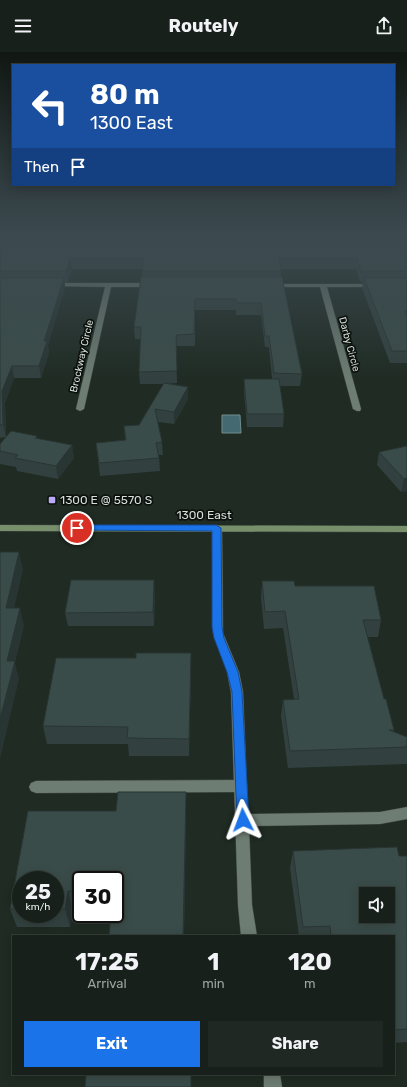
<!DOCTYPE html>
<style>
:root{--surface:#17201a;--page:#202823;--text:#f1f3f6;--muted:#9ea3a2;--line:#363e39;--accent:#1a73e8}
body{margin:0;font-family:Rubik,sans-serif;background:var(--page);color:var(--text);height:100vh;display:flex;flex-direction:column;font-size:15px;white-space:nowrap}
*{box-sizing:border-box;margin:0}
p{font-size:13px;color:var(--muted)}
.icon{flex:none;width:22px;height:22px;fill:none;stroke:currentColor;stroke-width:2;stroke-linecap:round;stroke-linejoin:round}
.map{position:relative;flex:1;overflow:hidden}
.side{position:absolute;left:12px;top:883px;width:383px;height:140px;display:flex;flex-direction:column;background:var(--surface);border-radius:0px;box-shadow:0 2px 10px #0003,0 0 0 1px var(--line)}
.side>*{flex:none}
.banner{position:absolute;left:12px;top:12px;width:383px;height:122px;border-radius:0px;box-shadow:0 2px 10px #0003,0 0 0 1px var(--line);background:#1a4fa0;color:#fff;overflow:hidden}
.controls{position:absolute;left:359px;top:835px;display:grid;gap:8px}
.controls a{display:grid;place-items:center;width:36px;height:36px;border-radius:0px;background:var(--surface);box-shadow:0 2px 10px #0003,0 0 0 1px var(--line);font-size:20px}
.speed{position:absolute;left:12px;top:819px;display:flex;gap:8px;font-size:20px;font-weight:700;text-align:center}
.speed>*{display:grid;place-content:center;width:52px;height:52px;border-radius:50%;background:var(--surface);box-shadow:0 2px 10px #0003,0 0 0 1px var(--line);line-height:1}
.speed small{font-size:10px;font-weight:400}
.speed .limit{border:2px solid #111;border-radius:6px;background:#fff;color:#111}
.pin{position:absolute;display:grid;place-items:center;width:34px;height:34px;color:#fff;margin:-17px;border:2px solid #fff;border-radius:50%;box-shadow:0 1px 4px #0007}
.me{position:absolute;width:44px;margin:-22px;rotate:357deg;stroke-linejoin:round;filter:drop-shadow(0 0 3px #0008)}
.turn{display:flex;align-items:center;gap:14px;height:84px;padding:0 12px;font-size:18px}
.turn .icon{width:52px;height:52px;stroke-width:2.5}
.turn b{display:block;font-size:28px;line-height:34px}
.then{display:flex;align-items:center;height:38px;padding:0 12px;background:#0003;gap:8px;font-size:15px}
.eta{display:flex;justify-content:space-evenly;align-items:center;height:68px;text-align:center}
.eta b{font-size:24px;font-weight:700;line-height:28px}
.action{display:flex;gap:8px;margin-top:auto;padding:8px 12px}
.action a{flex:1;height:46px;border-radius:0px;background:var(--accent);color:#fff;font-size:16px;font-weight:700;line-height:46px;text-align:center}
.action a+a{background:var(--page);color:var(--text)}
header{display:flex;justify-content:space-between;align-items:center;height:52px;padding:0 12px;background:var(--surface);font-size:18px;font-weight:700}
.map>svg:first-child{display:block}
</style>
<header><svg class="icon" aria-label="menu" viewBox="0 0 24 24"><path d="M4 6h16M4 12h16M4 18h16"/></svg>Routely<svg class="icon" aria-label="share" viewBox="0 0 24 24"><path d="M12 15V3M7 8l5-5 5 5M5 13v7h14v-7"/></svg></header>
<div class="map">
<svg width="407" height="1035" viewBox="0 0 407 1035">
<rect width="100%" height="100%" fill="#1f2b23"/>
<!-- water -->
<path fill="#446970" stroke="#708c90" d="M222,363H240L241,381H222Z"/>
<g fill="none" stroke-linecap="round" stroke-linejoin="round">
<defs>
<path id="lane" d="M241,728L246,730L247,734L246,738L241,740L36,741L31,739L29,735L31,731L36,729Z"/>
<path id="street" d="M53,231H153L156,233L153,235H111L84,357L80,359L76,357L105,235L51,234V232Z
M269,232H377V234L375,235H327L361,357L360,359H357L353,357L320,235H271L269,234Z
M217,473L222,476L223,581L239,620L243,640L248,762L380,760L407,755V767L380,772L249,774L252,853L257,884H241L238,853L231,640L227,620L213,581L212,476Z
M264,1022H280L282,1035H264Z"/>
<path id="secondary" d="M0,473L407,474V480L0,479Z"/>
</defs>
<!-- lane casing -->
<use href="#lane" stroke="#3e4941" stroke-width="1"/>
<!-- street casing -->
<use href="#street" stroke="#3e4941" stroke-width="1"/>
<!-- secondary casing -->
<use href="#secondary" stroke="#3e4941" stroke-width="1"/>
<!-- lane -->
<use href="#lane" fill="#6e7d73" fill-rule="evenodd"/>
<!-- street -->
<use href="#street" fill="#6e7d73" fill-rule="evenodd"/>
<!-- secondary -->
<use href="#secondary" fill="#788f6c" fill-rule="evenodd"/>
</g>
<!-- wall -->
<path fill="#32413f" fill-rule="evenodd" d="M0,183H407V311H390L362,236L363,230H360L356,217H281V225L302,322L300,334H280L284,362L283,375H247L244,340V327H272L269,295H265L261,263H236V258H195V294H176L177,331L165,332L188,347L174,372L158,370L162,390L163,403H159L160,419L100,424L96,391L125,388L124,374L139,373L164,332H140L139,320L141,287H135L134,275L142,225V217H72L68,230H65V236L48,293L49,301L41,326H14L5,351L6,385L0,386Z
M37,384V387L72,393L74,406L58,427L17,419L16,415L0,412V392Z
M407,394V439L401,440L377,413L379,400Z
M262,529L295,534L381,568L378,585H367L384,647L394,678V680L407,685V712L288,716L281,664L283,648L294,647L283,576L264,577L261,546Z
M155,541L154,574H68L65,561Z
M191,619L189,704H129L128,692H47L43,674Z
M118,740H186V759L184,884H109L111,862H115V828H81V857H72L70,875H17L10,857L28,759H116ZM21,828H55V862H21Z
M293,799L399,804H407V990L394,991V884H299L290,816Z"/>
<!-- shaded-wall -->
<path fill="#293533" d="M70,207L72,217L68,230L66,219Z
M64,226L65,236L48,293L49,301L41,326L39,314L44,289Z
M12,314L14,326L5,351L6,385L3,373L2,339Z
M188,335V347L174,372V360Z
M72,393L74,406L58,427L56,414Z
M407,426V439L401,440L404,427Z
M19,500L23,518L10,574L6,556Z
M154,528L155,541L154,574L153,560Z
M20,556L24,574L15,611L19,627L0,707V667L7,609Z
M191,601V619L189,704V687Z
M186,740V759L184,884H183Z
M68,839L72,857L70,875L65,857Z"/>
<!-- building -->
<path fill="#3a4c49" stroke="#293533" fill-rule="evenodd" d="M0,183H407V219H361L357,207L279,206L281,219H142L144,207H70L66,219H0Z
M141,225H282L302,322L274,321L269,284H265L261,251H236V247H195L194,282L176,283L177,319L139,320L141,275H134Z
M0,226H64L44,289H47L39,314H12L2,339L3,373H0Z
M364,226H407V259H405L407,264V299H392Z
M244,327H279L284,362H247Z
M164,331L188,335L174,360L155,357L162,390L156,391L159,406L99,411L96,391L126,388L124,374L139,373Z
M11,379L37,384L35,386L72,393L56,414L15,406L18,403L0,399V392Z
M407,394V426L404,427L379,400Z
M0,500H19L6,556H20L7,609H15L0,667Z
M71,528H154L153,560L65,561Z
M262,529H294L295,534H374L381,568H363L384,647H386L394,678H389L407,685V695L290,699L283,648L299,647L285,559L265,560Z
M136,601H191L189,687L127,686L128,675L43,674L56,606H136Z
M118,740H186L183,884H109L111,862H115V828H81V839H68L65,857H55V828H21V857H10L28,759H116Z
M397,795L399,804H407V977L394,978V884H331L330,874L303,875L293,799ZM366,842H388V864H366Z
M86,1022H191V1035H85Z"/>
<!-- sky -->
<linearGradient id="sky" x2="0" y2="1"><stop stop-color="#111813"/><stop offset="0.56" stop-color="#3c4a50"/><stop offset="1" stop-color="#3c4a50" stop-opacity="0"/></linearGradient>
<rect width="407" height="328" fill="url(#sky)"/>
<!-- route -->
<path fill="#1a73e8" stroke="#114b97" d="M77,473H216L221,476L222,575L224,586L238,620L242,640L249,768L247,772L243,774L239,772L237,768L232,640L227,620L214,586L212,575V479L74,478L73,476L74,474Z"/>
<!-- markers -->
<rect fill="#b8abf7" stroke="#0d120f" stroke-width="1.5" x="48" y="444" width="8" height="8" rx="2"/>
<g text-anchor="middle" stroke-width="3.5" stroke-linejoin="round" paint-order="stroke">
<!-- far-street labels -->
<g font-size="10" fill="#d6dfd9" stroke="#0d120f">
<text transform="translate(350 292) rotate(75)" y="4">Darby Circle</text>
<text transform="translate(81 304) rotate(-77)" y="4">Brockway Circle</text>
</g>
<!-- poi labels -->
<g font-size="12" fill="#d6dfd9" stroke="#0d120f" text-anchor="start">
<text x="60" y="452">1300 E @ 5570 S</text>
</g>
<!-- street labels -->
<g font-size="12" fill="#d6dfd9" stroke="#0d120f">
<text x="204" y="467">1300 East</text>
</g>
</g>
</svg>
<div class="controls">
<a><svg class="icon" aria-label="sound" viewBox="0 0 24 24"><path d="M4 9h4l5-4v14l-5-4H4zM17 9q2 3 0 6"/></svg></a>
</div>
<div class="speed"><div>25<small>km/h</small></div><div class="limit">30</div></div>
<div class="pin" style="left:77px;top:476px;background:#d93025"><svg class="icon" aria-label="arrive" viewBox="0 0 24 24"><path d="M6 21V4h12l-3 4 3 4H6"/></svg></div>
<svg class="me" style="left:243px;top:768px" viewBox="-20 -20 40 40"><path d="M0-17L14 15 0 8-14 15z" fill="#1a73e8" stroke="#fff" stroke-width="4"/></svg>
<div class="banner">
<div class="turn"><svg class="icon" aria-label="left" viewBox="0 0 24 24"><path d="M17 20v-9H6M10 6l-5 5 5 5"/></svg><div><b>80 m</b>1300 East</div></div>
<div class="then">Then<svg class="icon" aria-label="arrive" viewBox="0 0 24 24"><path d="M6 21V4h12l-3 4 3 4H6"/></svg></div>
</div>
<section class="side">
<div class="eta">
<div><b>17:25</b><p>Arrival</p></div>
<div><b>1</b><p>min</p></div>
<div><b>120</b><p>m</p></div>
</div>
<div class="action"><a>Exit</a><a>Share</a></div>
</section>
</div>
